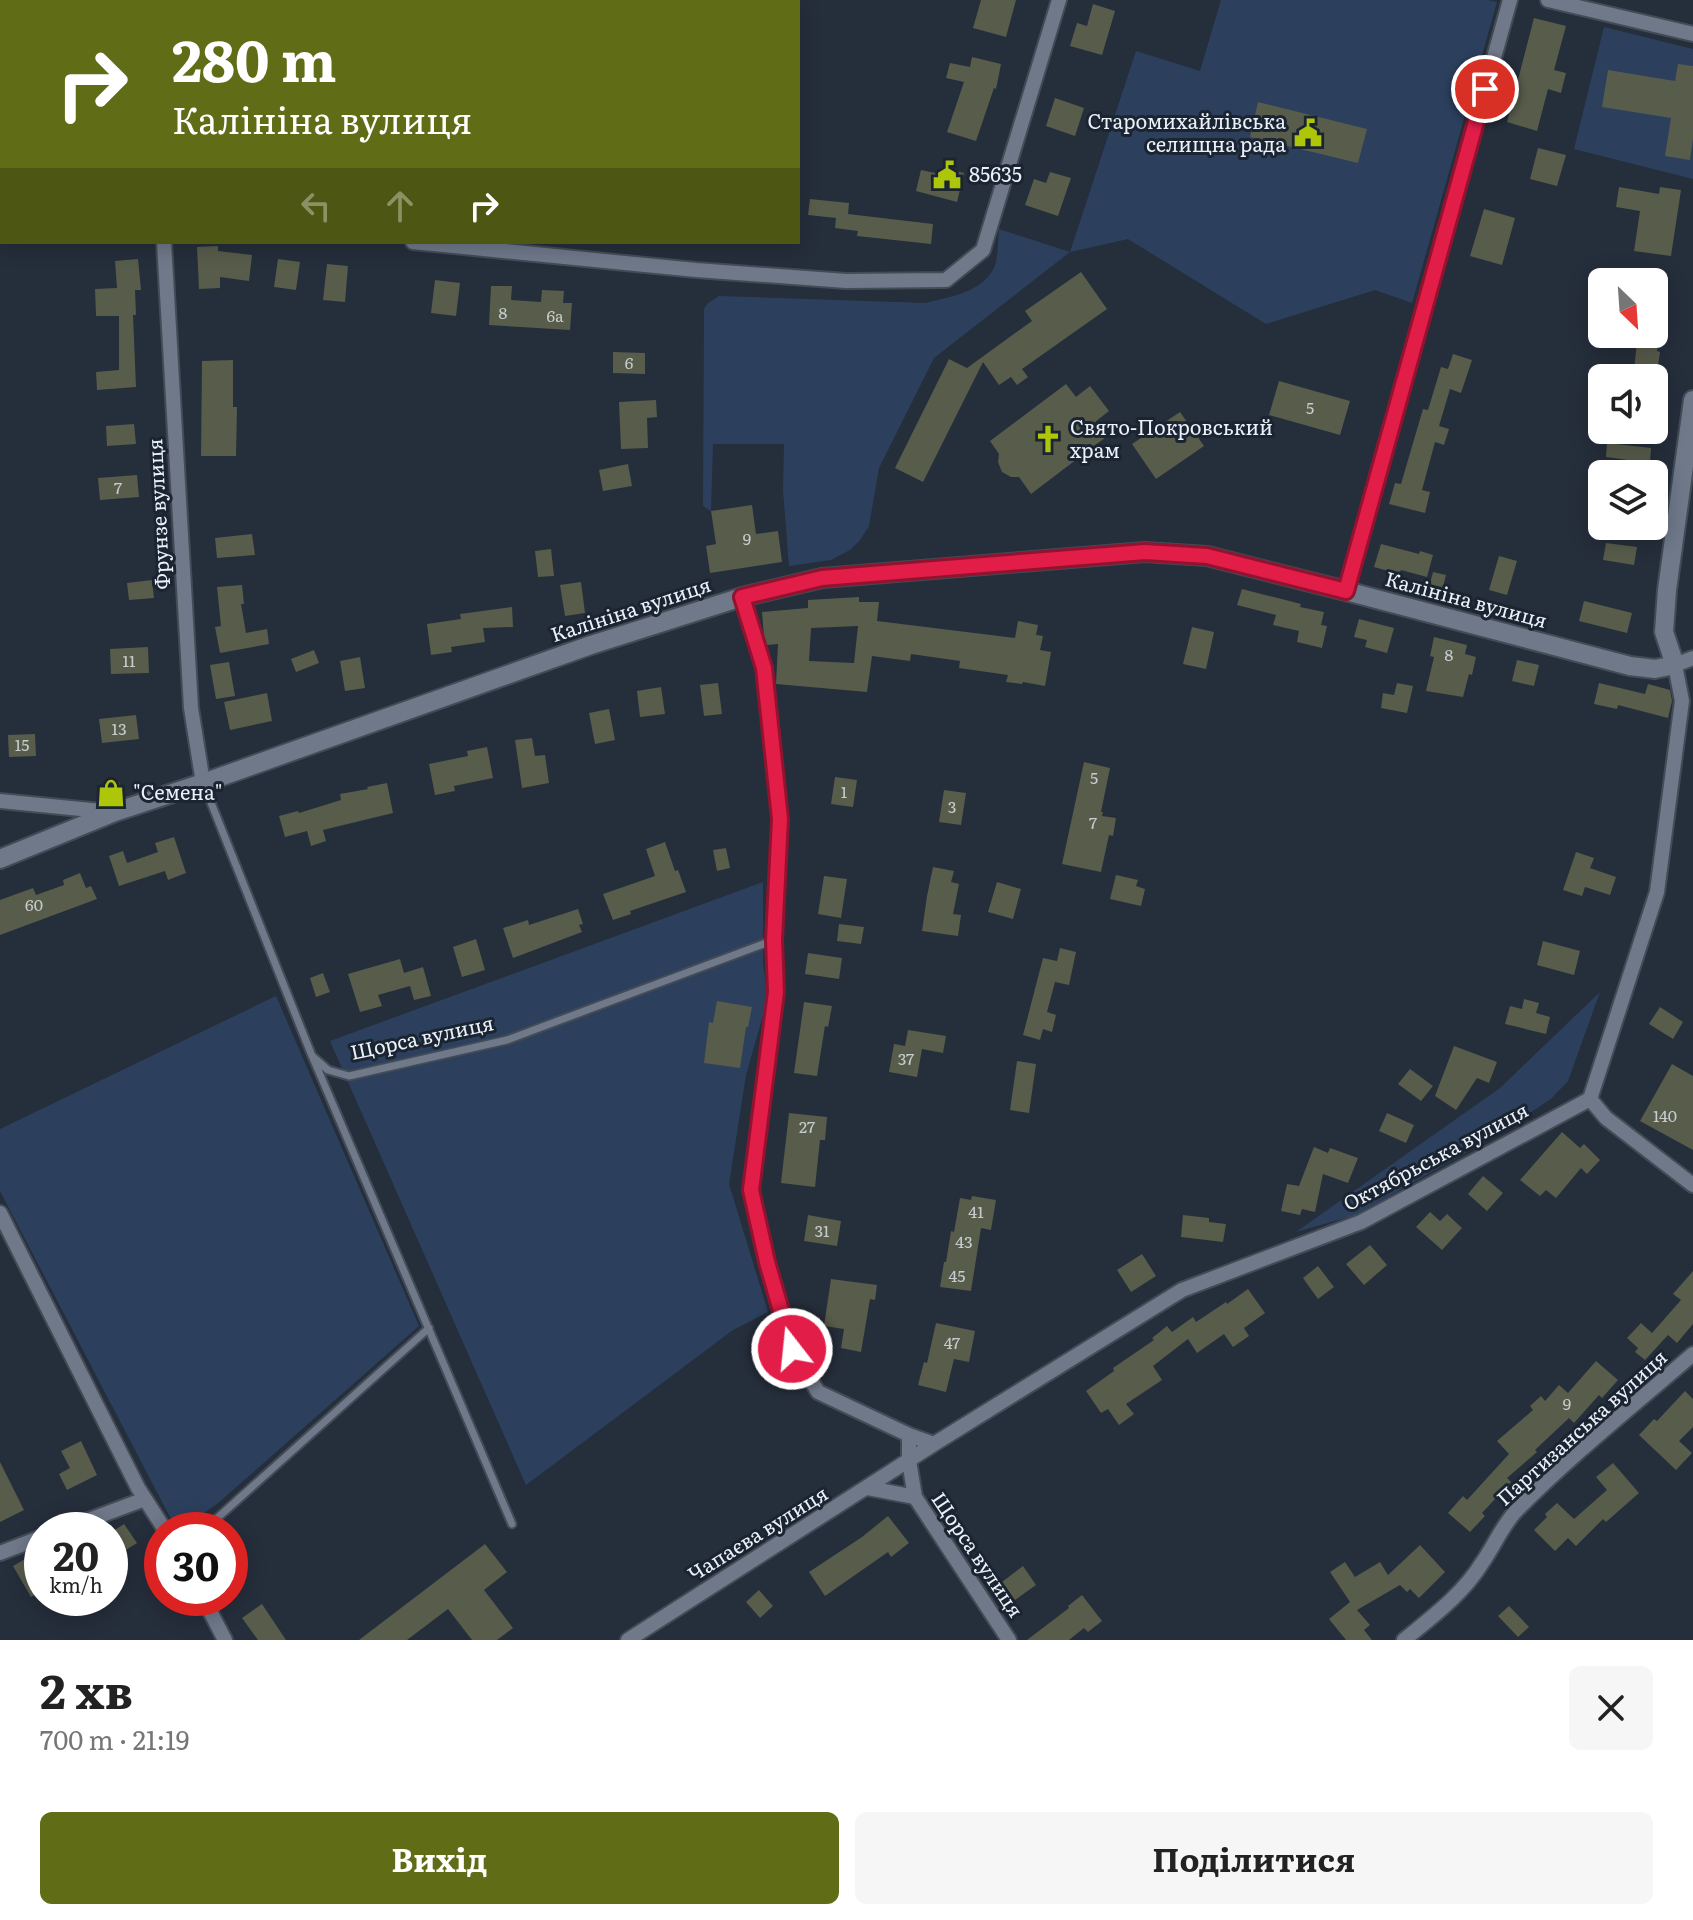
<!DOCTYPE html>
<html lang="uk">
<meta charset="utf-8">
<style>
:root{--surface:#fff;--page:#f6f6f6;--text:#222;--muted:#767676;--accent:#616c17}
body{margin:0;font-family:Literata,serif;background:var(--page);color:var(--text);height:100vh;display:flex;flex-direction:column;font-size:30px;white-space:nowrap}
*{box-sizing:border-box;margin:0}
p{font-size:26px;color:var(--muted)}
.icon{flex:none;width:44px;height:44px;fill:none;stroke:currentColor;stroke-width:2;stroke-linecap:round;stroke-linejoin:round}
.map{position:relative;height:1640px;overflow:hidden}
.sheet{display:flex;flex-direction:column;background:var(--surface);flex:1}
.sheet>*{flex:none}
.hud{position:absolute;left:0px;top:0px;width:800px;height:244px;box-shadow:0 4px 20px #0003;background:#616c17;color:#fff;overflow:hidden}
.needle{width:52px;rotate:155deg}
.buttons{position:absolute;left:1588px;top:268px;display:grid;gap:16px}
.buttons a{display:grid;place-items:center;width:80px;height:80px;border-radius:12px;background:var(--surface);box-shadow:0 4px 20px #0003;font-size:40px}
.speed{position:absolute;left:24px;top:1512px;display:flex;gap:16px;font-size:40px;font-weight:700;text-align:center}
.speed>*{display:grid;place-content:center;width:104px;height:104px;border-radius:50%;background:var(--surface);box-shadow:0 4px 20px #0003;line-height:1}
.speed small{font-size:20px;font-weight:400}
.speed .limit{border:12px solid #d22;background:#fff;color:#111}
.pin{position:absolute;display:grid;place-items:center;width:68px;height:68px;color:#fff;margin:-34px;border:4px solid #fff;border-radius:50%;box-shadow:0 2px 8px #0007}
.me{position:absolute;width:88px;margin:-44px;rotate:344deg;stroke-linejoin:round;filter:drop-shadow(0 0 6px #0008)}
.turn{display:flex;align-items:center;gap:28px;height:168px;padding:0 40px;font-size:36px}
.turn .icon{width:104px;height:104px;stroke-width:2.5}
.turn b{display:block;font-size:56px;line-height:68px}
.lanes{display:flex;align-items:center;height:76px;padding:0 40px;background:#0003;justify-content:center;gap:40px;direction:ltr}
.lanes .off{opacity:.35}
.round{display:grid;place-items:center;flex:none;width:84px;height:84px;border-radius:12px;background:var(--page)}
.summary{display:flex;align-items:center;justify-content:space-between;height:136px;padding:0 40px}
h1{font-size:48px;font-weight:700;line-height:60px}
.action{display:flex;gap:16px;margin-top:auto;padding:16px 40px}
.action a{flex:1;height:92px;border-radius:12px;background:var(--accent);color:#fff;font-size:32px;font-weight:700;line-height:92px;text-align:center}
.action a+a{background:var(--page);color:var(--text)}
.map>svg:first-child{display:block}
</style>
<div class="map">
<svg width="1693" height="1640" viewBox="0 0 1693 1640">
<rect width="100%" height="100%" fill="#252e3b"/>
<!-- green -->
<path fill="#2c405e" d="M1221,0H1488L1497,2L1412,303L1375,290L1266,324L1128,239L1070,252L934,358L879,468L869,526L860,540L850,550L831,560L789,566L783,490L784,444H713L711,511L703,506L704,309L708,303L719,296L925,303C949,297 981,293 994,268C998,260 998,239 999,229L1070,252L1136,51L1200,71Z
M1604,27L1693,49V179L1574,149Z
M763,882V964L768,998L746,1075L729,1184L768,1312L733,1330L526,1485L330,1041Z
M1600,992L1568,1081L1551,1099L1493,1137L1356,1215L1296,1232L1500,1088Z
M276,996L419,1326L217,1504L189,1523L179,1525L171,1519L0,1191V1129Z"/>
<!-- building -->
<path fill="#585c4b" fill-rule="evenodd" d="M981,0H1016L1006,37L973,28Z
M1093,4L1115,11L1102,55L1070,46L1077,23L1087,26Z
M1534,18L1566,26L1554,70L1566,73L1561,93L1548,89L1537,131L1507,122Z
M972,57L1001,64L996,89L994,88L976,141L947,132L964,82L946,78L950,63L970,67Z
M1678,64L1693,66V138L1690,160L1665,156L1671,118L1602,107L1608,70L1675,81Z
M1055,98L1084,108L1075,136L1046,126Z
M1258,102L1367,129L1358,163L1250,137Z
M1538,148L1566,155L1557,186L1530,179Z
M942,168L964,173L957,202L916,191L921,170L940,174Z
M1050,172L1071,178L1058,216L1025,205L1034,179L1046,183Z
M1619,187L1659,194L1660,187L1681,190L1671,256L1634,251L1640,211L1616,207Z
M810,199L849,203L848,214L933,224L931,244L857,236L858,231L835,228L836,218L808,215Z
M1484,209L1515,218L1502,265L1470,256Z
M218,246V251L252,255L249,281L220,277V288L199,289L197,247Z
M138,259L141,290H135L136,315H133L136,387L97,390L96,372L119,370V316H96L95,289L117,288L115,261Z
M278,259L300,262L296,290L274,287Z
M327,264L348,266L345,302L323,300Z
M1081,272L1107,309L1022,369L1028,377L1017,385L1011,377L999,385L983,362L923,482L895,468L949,359L967,368L1032,321L1025,311Z
M435,280L460,283L456,316L431,313Z
M491,286H512L511,300L541,302L542,290L564,291L563,303H572L570,330L489,325Z
M1638,334H1659L1657,351L1660,352L1656,378H1633Z
M613,352L645,353V374L613,373Z
M1453,354L1472,360L1461,393L1450,389L1439,426L1449,429L1444,445L1435,442L1422,490L1430,492L1425,513L1389,504L1395,483L1401,484L1423,409L1428,410L1441,367L1448,369Z
M233,360V407H237L236,456H201L202,361Z
M1279,381L1350,401L1340,435L1269,415Z
M1066,384L1076,397L1090,386L1109,411L1095,422L1106,437L1031,494L1019,477H1011L1002,472L998,462L999,454L990,441Z
M656,400L657,417L647,418L648,448L621,449L619,402Z
M1180,412L1204,446L1156,479L1132,444Z
M134,424L136,444L107,446L106,426Z
M1607,443L1651,448L1650,463L1606,457Z
M628,464L632,486L603,491L599,470Z
M137,475L139,497L100,500L98,478Z
M752,505L756,534L778,531L782,562L710,573L706,546L716,544L711,511Z
M252,534L255,555L217,558L215,538Z
M1606,543L1637,547L1634,565L1603,560Z
M1381,544L1419,554L1420,551L1433,555L1427,577L1401,570L1399,574L1374,567Z
M551,549L554,576L538,577L535,551Z
M1499,556L1517,561L1507,595L1489,590Z
M1433,572L1446,575L1441,595L1428,591Z
M152,580L154,598L129,600L127,583Z
M581,582L585,613L565,616L560,585Z
M242,585L244,604H241L246,633L267,629L269,644L220,653L215,627L221,626L217,587Z
M1242,589L1301,604L1300,607L1324,612L1321,625L1327,626L1322,648L1297,642L1299,631L1273,625L1276,615L1237,605Z
M859,597V602H879L877,621L1015,638L1018,621L1038,625L1036,635L1043,636L1040,650L1051,652L1045,686L1023,682L1022,684L1006,682L1008,675L959,668L960,661L911,654L910,661L872,656L867,692L776,684L778,644L767,645L764,636L762,612L808,608V600ZM858,626L854,663L809,661L811,628Z
M1584,601L1632,613L1627,633L1579,621Z
M512,607L513,627L483,628L485,642L451,647L452,652L431,655L427,624L461,619L460,614Z
M1359,619L1394,628L1387,653L1365,647L1367,640L1354,637Z
M1192,627L1214,632L1206,669L1183,664Z
M1434,637L1467,645L1465,654L1476,657L1472,675L1469,674L1463,697L1426,691L1434,657L1430,656Z
M148,647L149,673L111,674L110,649Z
M314,650L319,663L296,672L291,659Z
M360,657L365,688L345,691L340,661Z
M1517,660L1539,665L1534,686L1512,681Z
M229,662L235,696L216,699L210,665Z
M718,683L722,714L704,716L700,685Z
M1397,683L1413,686L1407,713L1381,708L1383,693L1394,695Z
M1599,683L1645,694L1648,684L1670,690L1672,701L1668,718L1618,705L1617,709L1594,704Z
M661,687L665,714L640,717L637,691Z
M267,693L272,721L230,730L224,702Z
M609,709L615,740L595,744L589,713Z
M136,715L139,739L102,743L99,719Z
M35,734L36,756L9,757L8,735Z
M532,738L535,756L545,755L549,783L522,788L515,740Z
M487,747L493,778L454,786L455,791L435,795L429,764L468,756L467,751Z
M1084,762L1110,768L1101,812H1103L1102,816L1116,818L1113,836L1109,835L1101,872L1062,864Z
M835,777L857,780L853,807L831,804Z
M119,782L124,796L108,802L101,801L98,790Z
M387,783L393,813L323,830L326,841L311,846L307,831L285,837L279,816L298,811L299,813L341,800L340,794L368,789L367,787Z
M944,790L966,793L961,825L939,822Z
M174,837L186,873L168,880L165,871L119,886L109,856L123,851L127,863L158,852L155,843Z
M665,842L675,871L678,870L686,892L630,911L631,914L613,920L603,894L655,876L646,849Z
M726,848L730,868L717,871L713,850Z
M1576,852L1594,858L1590,868L1616,877L1610,895L1585,887L1582,896L1563,890Z
M933,867L954,871L951,882L959,884L953,914L961,915L958,936L922,931L927,896Z
M80,873L86,888L91,886L97,899L0,935V900L33,888L36,895L64,885L63,880Z
M1116,875L1138,880L1136,886L1145,889L1141,906L1110,899Z
M824,876L847,879L841,918L818,914Z
M997,882L1021,889L1013,919L988,912Z
M578,909L583,924L579,925L582,932L513,958L503,928L528,920L529,925Z
M839,924L864,927L861,944L837,941Z
M476,939L485,970L462,977L453,947Z
M1543,941L1580,951L1574,975L1537,965Z
M1060,948L1076,952L1069,985L1055,982L1047,1012L1056,1015L1052,1032L1043,1029L1040,1040L1023,1035L1043,958L1057,961Z
M808,953L842,958L839,979L805,974Z
M400,959L404,973L423,967L431,996L414,1000L410,986L378,995L382,1006L360,1012L348,974Z
M323,973L330,992L316,997L310,978Z
M1524,999L1539,1003L1536,1013L1550,1017L1546,1034L1505,1024L1510,1006L1522,1009Z
M717,1001L752,1007L748,1027H746L740,1068L704,1063L709,1022L713,1023Z
M804,1002L832,1006L828,1027L825,1026L817,1076L794,1073Z
M1660,1007L1683,1022L1673,1039L1649,1024Z
M908,1030L946,1036L943,1053L922,1049L917,1077L889,1072L894,1044L905,1046Z
M1454,1046L1497,1062L1489,1083L1477,1078L1456,1110L1435,1096Z
M1017,1061L1036,1064L1029,1113L1010,1110Z
M1672,1064L1693,1076V1150L1640,1121Z
M1410,1069L1433,1086L1421,1101L1398,1084Z
M789,1113L827,1117L825,1140H820L815,1187L781,1183Z
M1387,1113L1414,1125L1406,1143L1379,1131Z
M1562,1132L1580,1148L1584,1144L1600,1160L1587,1174L1581,1168L1556,1198L1546,1190L1540,1196L1520,1180Z
M1314,1147L1328,1153L1330,1148L1358,1158L1348,1183L1323,1174L1315,1212L1302,1209L1300,1215L1281,1211L1287,1184L1299,1186Z
M1483,1176L1503,1193L1487,1211L1468,1194Z
M972,1196L996,1200L991,1230L981,1228L971,1291L940,1287L944,1262H946L951,1231L954,1232L960,1198L971,1200Z
M1430,1212L1440,1221L1447,1214L1462,1228L1442,1250L1416,1227Z
M808,1215L841,1221L837,1246L804,1241Z
M1183,1215L1209,1218V1222L1226,1224L1223,1242L1181,1237Z
M1370,1245L1387,1265L1364,1285L1346,1264Z
M1142,1254L1156,1276L1131,1292L1117,1270Z
M1318,1266L1334,1287L1318,1299L1303,1278Z
M1693,1271V1324L1677,1343L1668,1335L1645,1360L1635,1352L1638,1348L1627,1338L1641,1323L1652,1333L1681,1300L1673,1294Z
M831,1279L877,1285L875,1300L870,1299L861,1352L841,1348L844,1329L824,1326Z
M1248,1289L1265,1313L1244,1328L1249,1336L1233,1347L1224,1334L1197,1353L1188,1339L1153,1366L1162,1380L1126,1404L1134,1414L1119,1425L1108,1409L1101,1413L1086,1391L1114,1371L1113,1368L1154,1340L1152,1338L1167,1326L1172,1332L1193,1317L1196,1322L1226,1302L1227,1304Z
M936,1323L975,1331L969,1362L954,1359L946,1392L918,1385L924,1362L927,1363Z
M1596,1361L1618,1380L1602,1398L1599,1395L1574,1423L1569,1418L1535,1450L1537,1452L1507,1478L1511,1482L1482,1513L1485,1516L1470,1532L1448,1513L1463,1496L1467,1500L1509,1454L1497,1441L1533,1410L1530,1406L1541,1396L1545,1401L1559,1385L1568,1393Z
M1685,1391L1693,1399V1427L1679,1441L1692,1453L1676,1470L1639,1435L1654,1419L1657,1421Z
M81,1441L97,1475L67,1490L59,1474L70,1468L61,1451Z
M0,1462L24,1510L0,1522Z
M1613,1463L1639,1493L1606,1522L1603,1519L1576,1546L1568,1538L1555,1551L1534,1530L1547,1517L1545,1514L1557,1503L1574,1519L1607,1490L1596,1477Z
M888,1516L909,1543L891,1557L888,1552L825,1596L809,1572L862,1537Z
M124,1524L137,1543L118,1555L110,1543V1533Z
M485,1544L507,1572L484,1590L513,1628L497,1640H472L448,1609L407,1640H359Z
M1420,1545L1445,1572L1419,1598L1410,1589L1407,1592L1400,1585L1357,1610L1370,1625L1364,1630L1372,1640H1346L1329,1619L1350,1602L1330,1572L1345,1562L1355,1577L1380,1562L1388,1575Z
M32,1555L42,1572V1591L31,1597L13,1566Z
M1023,1566L1036,1585L1015,1600L1002,1582Z
M759,1590L773,1606L760,1618L746,1602Z
M1082,1595L1102,1621L1088,1632L1084,1628L1069,1640H1027L1069,1608L1068,1606Z
M262,1604L286,1640H258L242,1618Z
M1509,1606L1529,1627L1518,1637L1498,1616Z"/>
<g fill="none" stroke-linecap="round" stroke-linejoin="round">
<defs>
<path id="service" d="M204,785L312,1056L328,1070L349,1076L507,1040L774,940
M313,1058L512,1524
M204,1530L429,1328"/>
<path id="minor" d="M122,0V2
M1548,0L1693,34
M106,2L108,0
M0,144L2,142
M0,176H2
M164,242L191,708L203,783
M413,242L696,270L846,281L946,280L983,250L1059,0
M1346,591L1510,0
M742,597L764,668L780,819L774,940L776,992L751,1190L767,1262L792,1349L818,1392L909,1435L934,1444
M0,801L111,812
M1590,1099L1606,1118L1693,1185
M0,1213L138,1488L165,1530
M909,1435V1461L915,1497L1009,1640
M868,1488L915,1497
M62,1530L145,1499
M0,1553L42,1537
M203,1598L225,1640
M628,1640L934,1444L1182,1290L1361,1222L1590,1099L1657,892L1682,701L1675,665L1693,658
M1404,1640C1432,1617 1463,1594 1482,1563C1494,1546 1501,1528 1515,1512C1570,1456 1633,1406 1693,1354"/>
<path id="tertiary" d="M0,859L115,812L203,783L591,645L742,597L822,578L1145,552L1207,556L1346,591L1630,666L1655,669L1675,665L1664,632L1667,590L1693,400"/>
</defs>
<!-- service casing -->
<use href="#service" stroke="#434b56" stroke-width="11"/>
<!-- minor casing -->
<use href="#minor" stroke="#434b56" stroke-width="18"/>
<!-- tertiary casing -->
<use href="#tertiary" stroke="#434b56" stroke-width="22"/>
<!-- service -->
<use href="#service" stroke="#6f798a" stroke-width="7"/>
<!-- minor -->
<use href="#minor" stroke="#6f798a" stroke-width="14"/>
<!-- tertiary -->
<use href="#tertiary" stroke="#6f798a" stroke-width="18"/>
</g>
<g fill="none" stroke-linecap="round" stroke-linejoin="round">
<defs>
<path id="route" d="M792,1349L767,1262L751,1190L776,992L774,940L780,819L764,668L742,597L822,578L1145,552L1207,556L1346,591L1485,89"/>
</defs>
<!-- route casing -->
<use href="#route" stroke="#92132f" stroke-width="20"/>
<!-- route -->
<use href="#route" stroke="#e11d48" stroke-width="14"/>
</g>
<!-- icons -->
<defs>
<symbol id="civic-bare" viewBox="-9 -9 18 18"><path d="M-.6-6.5H3V-4.5H.6V-3L4-1V1h2V6H-6V1h2V-1L-.6-3ZM-1.2 2.5V6h2.4V2.5Z" fill="#aec60a" stroke="#1b2431" stroke-width="2.5" paint-order="stroke"/></symbol>
<symbol id="church-bare" viewBox="-9 -9 18 18"><path d="M-1.2-6h2.4v3.5h3.3v2.4h-3.3V6h-2.4V-.1h-3.3v-2.4h3.3Z" fill="#aec60a" stroke="#1b2431" stroke-width="2.5" paint-order="stroke"/></symbol>
<symbol id="shop-bare" viewBox="-9 -9 18 18"><path d="M-5-2.5h2.3a2.7 3.5 0 0 1 5.4 0H5L5.5 6h-11ZM-1.5-2.5h3a1.5 2.3 0 0 0-3 0Z" fill="#aec60a" stroke="#1b2431" stroke-width="2.5" paint-order="stroke"/></symbol>
</defs>
<g fill-rule="evenodd">
<use href="#civic-bare" x="1288" y="113" width="40" height="40"/>
<use href="#civic-bare" x="927" y="155" width="40" height="40"/>
<use href="#church-bare" x="1028" y="419" width="40" height="40"/>
<use href="#shop-bare" x="91" y="773" width="40" height="40"/>
</g>
<g text-anchor="middle" stroke-width="6" stroke-linejoin="round" paint-order="stroke">
<!-- number labels -->
<g font-size="16" fill="#c6ccce">
<text x="503" y="319">8</text>
<text x="555" y="322">6а</text>
<text x="629" y="369">6</text>
<text x="1310" y="414">5</text>
<text x="118" y="494">7</text>
<text x="747" y="545">9</text>
<text x="1449" y="661">8</text>
<text x="129" y="667">11</text>
<text x="119" y="735">13</text>
<text x="22" y="751">15</text>
<text x="1094" y="784">5</text>
<text x="844" y="798">1</text>
<text x="952" y="813">3</text>
<text x="1093" y="829">7</text>
<text x="34" y="911">60</text>
<text x="906" y="1065">37</text>
<text x="1665" y="1122">140</text>
<text x="807" y="1133">27</text>
<text x="976" y="1218">41</text>
<text x="822" y="1237">31</text>
<text x="964" y="1248">43</text>
<text x="957" y="1282">45</text>
<text x="952" y="1349">47</text>
<text x="1567" y="1410">9</text>
</g>
<!-- poi labels -->
<g font-size="20" fill="#ebf1fa" stroke="#1b2431" text-anchor="start">
<text x="1286" y="129" text-anchor="end">Старомихайлівська<tspan x="1286" dy="23">селищна рада</tspan></text>
<text x="969" y="182">85635</text>
<text x="1070" y="435">Свято-Покровський<tspan x="1070" dy="23">храм</tspan></text>
<text x="133" y="800">"Семена"</text>
</g>
<!-- street labels -->
<g font-size="20" fill="#ebf1fa" stroke="#1b2431">
<text transform="translate(159 514) rotate(-93)" y="7">Фрунзе вулиця</text>
<text transform="translate(1466 600) rotate(15)" y="7">Калініна вулиця</text>
<text transform="translate(631 610) rotate(-18)" y="7">Калініна вулиця</text>
<text transform="translate(422 1038) rotate(-12)" y="7">Щорса вулиця</text>
<text transform="translate(1436 1157) rotate(-28)" y="7">Октябрьська вулиця</text>
<text transform="translate(1582 1428) rotate(-42)" y="7">Партизанська вулиця</text>
<text transform="translate(758 1534) rotate(-32)" y="7">Чапаєва вулиця</text>
<text transform="translate(977 1555) rotate(56)" y="7">Щорса вулиця</text>
</g>
</g>
</svg>
<div class="buttons">
<a><svg class="needle" viewBox="-14 -14 28 28"><path d="M0-13l5 13h-10z" fill="#e53935"/><path d="M0 13l5-13h-10z" fill="#767676"/></svg></a>
<a><svg class="icon" aria-label="sound" viewBox="0 0 24 24"><path d="M4 9h4l5-4v14l-5-4H4zM17 9q2 3 0 6"/></svg></a>
<a><svg class="icon" aria-label="layers" viewBox="0 0 24 24"><path d="M12 4l9 5-9 5-9-5zM3 14l9 5 9-5"/></svg></a>
</div>
<div class="speed"><div>20<small>km/h</small></div><div class="limit">30</div></div>
<div class="pin" style="left:1485px;top:89px;background:#d93025"><svg class="icon" aria-label="arrive" viewBox="0 0 24 24"><path d="M6 21V4h12l-3 4 3 4H6"/></svg></div>
<svg class="me" style="left:792px;top:1349px" viewBox="-20 -20 40 40"><circle r="17" fill="#e11d48" stroke="#fff" stroke-width="3"/><path d="M0-11L8 9 0 5-8 9z" fill="#fff"/></svg>
<div class="hud">
<div class="turn"><svg class="icon" aria-label="right" viewBox="0 0 24 24"><path d="M7 20v-9h11M14 6l5 5-5 5"/></svg><div><b>280 m</b>Калініна вулиця</div></div>
<div class="lanes"><svg class="icon off" aria-label="left" viewBox="0 0 24 24"><path d="M17 20v-9H6M10 6l-5 5 5 5"/></svg><svg class="icon off" aria-label="ahead" viewBox="0 0 24 24"><path d="M12 20V5M6 11l6-6 6 6"/></svg><svg class="icon" aria-label="right" viewBox="0 0 24 24"><path d="M7 20v-9h11M14 6l5 5-5 5"/></svg></div>
</div>
</div>
<section class="sheet">
<div class="summary"><div><h1>2 хв</h1><p>700 m · 21:19</p></div><a class="round"><svg class="icon" aria-label="close" viewBox="0 0 24 24"><path d="M6 6l12 12M18 6L6 18"/></svg></a></div>
<div class="action"><a>Вихід</a><a>Поділитися</a></div>
</section>
